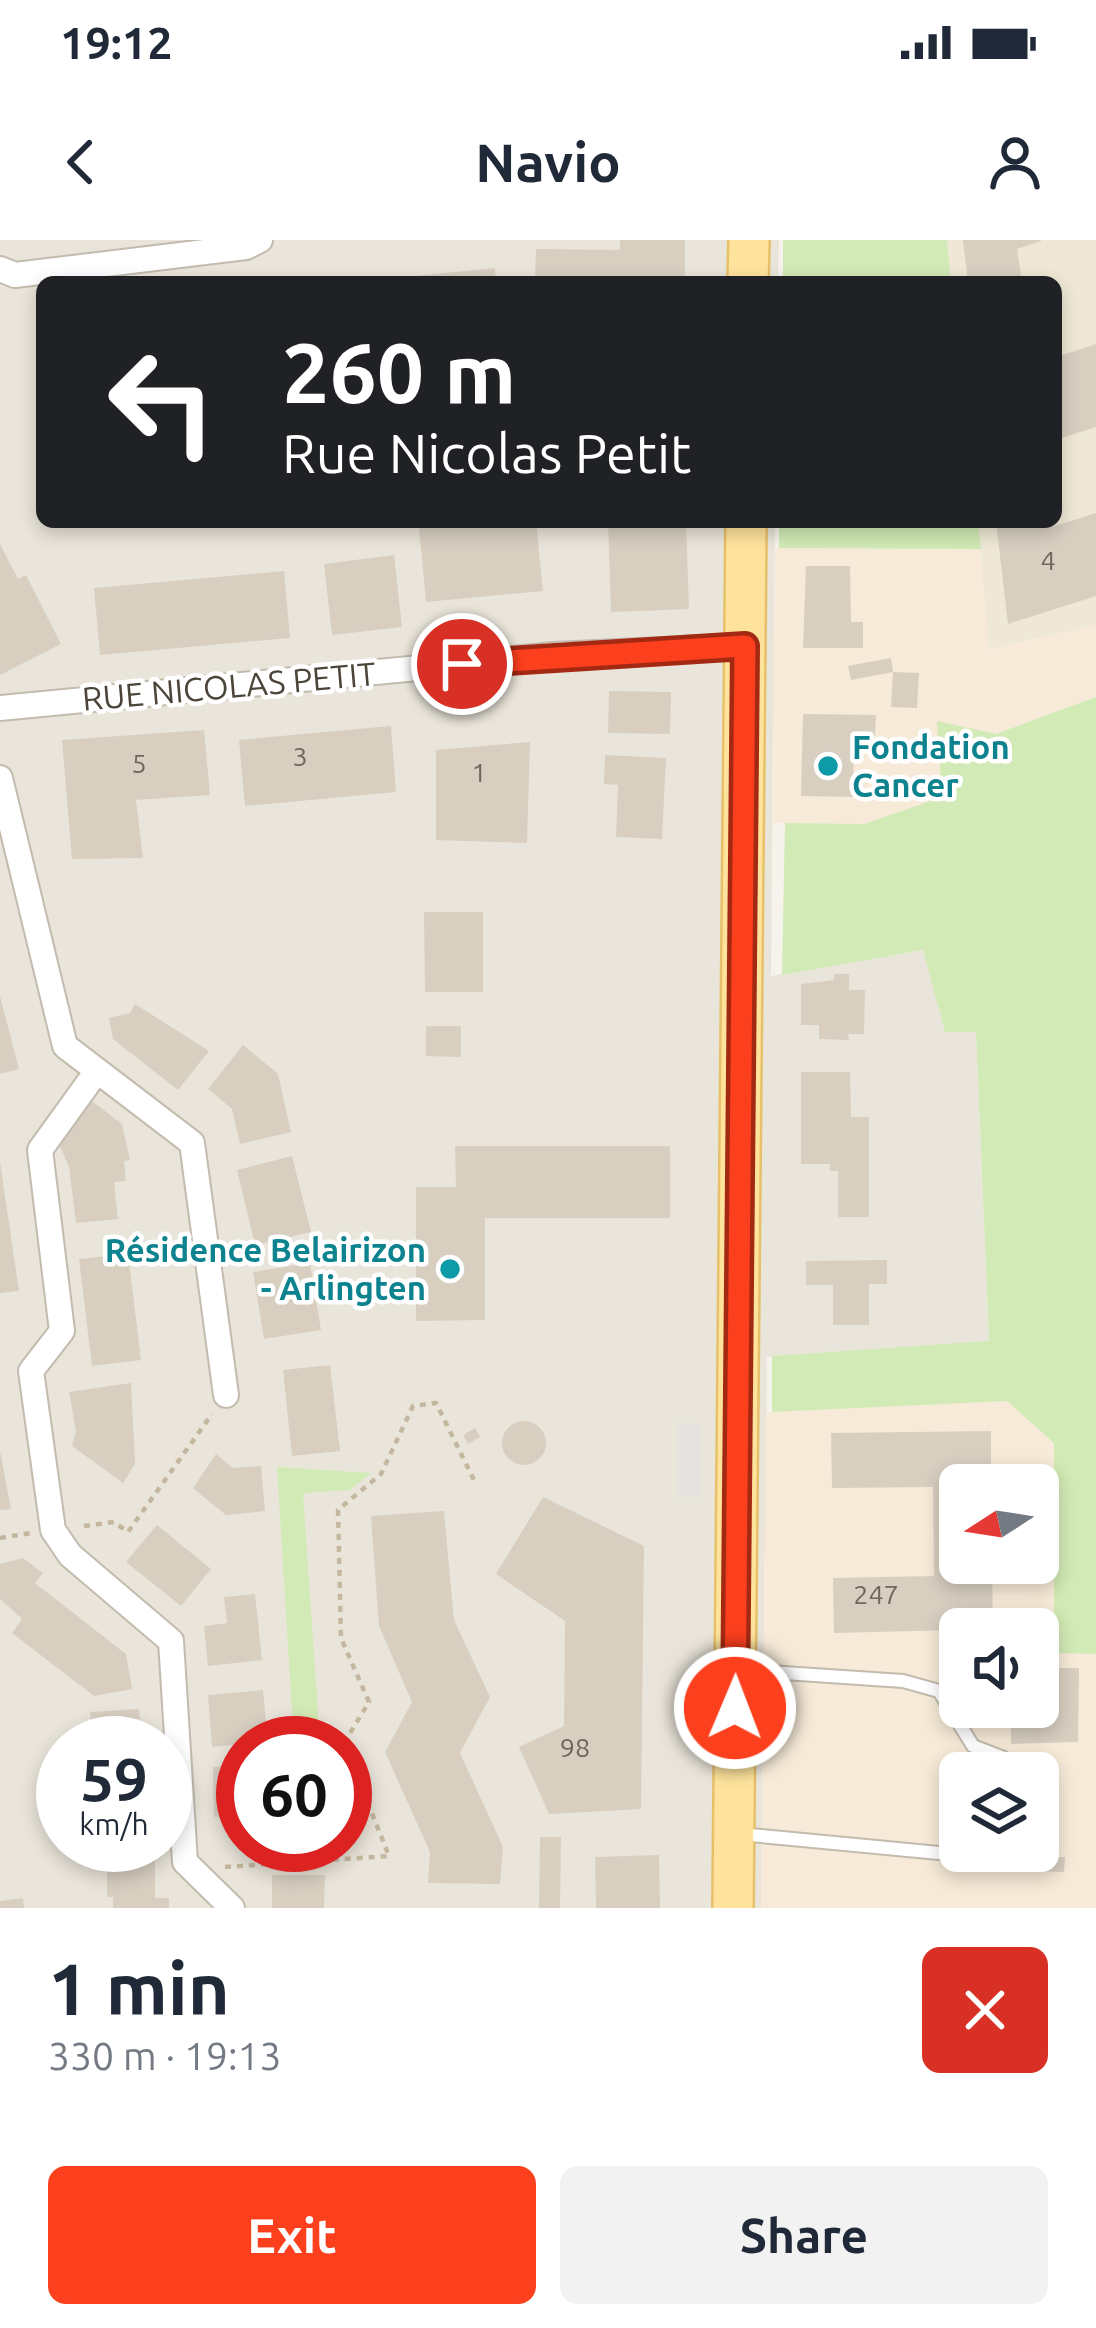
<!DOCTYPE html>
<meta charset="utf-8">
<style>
:root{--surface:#fff;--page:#f2f2f3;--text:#1f2937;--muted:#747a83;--accent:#fc3f1d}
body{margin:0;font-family:Ubuntu,sans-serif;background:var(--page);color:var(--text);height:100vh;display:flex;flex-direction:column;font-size:45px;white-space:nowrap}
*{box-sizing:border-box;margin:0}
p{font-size:39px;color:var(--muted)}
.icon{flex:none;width:66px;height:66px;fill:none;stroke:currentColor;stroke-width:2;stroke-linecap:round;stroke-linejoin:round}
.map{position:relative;height:1668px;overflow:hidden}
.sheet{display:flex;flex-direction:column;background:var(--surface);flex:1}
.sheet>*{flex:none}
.top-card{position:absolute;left:36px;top:36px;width:1026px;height:252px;border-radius:18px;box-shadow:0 6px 18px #0003;background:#202124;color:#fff;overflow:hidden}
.needle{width:78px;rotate:258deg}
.controls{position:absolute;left:939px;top:1224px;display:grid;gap:24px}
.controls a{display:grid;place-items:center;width:120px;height:120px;border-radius:18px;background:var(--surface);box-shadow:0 6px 18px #0003;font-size:60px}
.speed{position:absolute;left:36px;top:1476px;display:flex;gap:24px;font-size:60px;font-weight:700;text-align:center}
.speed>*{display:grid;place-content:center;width:156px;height:156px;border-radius:50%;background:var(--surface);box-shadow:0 6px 18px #0003;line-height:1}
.speed small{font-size:30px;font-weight:400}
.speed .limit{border:18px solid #d22;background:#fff;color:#111}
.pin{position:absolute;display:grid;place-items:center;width:102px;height:102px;color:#fff;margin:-51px;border:6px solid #fff;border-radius:50%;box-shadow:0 3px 12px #0007}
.me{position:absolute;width:132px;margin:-66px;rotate:1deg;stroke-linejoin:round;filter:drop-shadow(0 0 9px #0008)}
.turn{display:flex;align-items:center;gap:42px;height:252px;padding:0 48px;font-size:54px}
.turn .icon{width:156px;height:156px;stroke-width:2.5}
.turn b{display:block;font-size:84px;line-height:102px}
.round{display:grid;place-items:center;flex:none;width:126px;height:126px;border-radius:18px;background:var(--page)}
.overview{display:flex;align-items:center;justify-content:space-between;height:204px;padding:0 48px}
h1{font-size:72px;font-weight:600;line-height:90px}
.button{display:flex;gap:24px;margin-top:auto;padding:24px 48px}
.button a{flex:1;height:138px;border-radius:18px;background:var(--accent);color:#fff;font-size:48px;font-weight:600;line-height:138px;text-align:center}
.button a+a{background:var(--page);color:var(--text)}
.status{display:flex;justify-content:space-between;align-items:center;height:84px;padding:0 60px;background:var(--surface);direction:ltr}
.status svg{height:33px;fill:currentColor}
header{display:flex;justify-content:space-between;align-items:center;height:156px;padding:0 48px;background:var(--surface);font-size:54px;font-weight:600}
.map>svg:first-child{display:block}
</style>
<div class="status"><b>19:12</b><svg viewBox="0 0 49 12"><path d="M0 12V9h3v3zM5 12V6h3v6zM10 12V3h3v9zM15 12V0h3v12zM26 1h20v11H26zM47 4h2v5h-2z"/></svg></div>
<header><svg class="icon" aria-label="back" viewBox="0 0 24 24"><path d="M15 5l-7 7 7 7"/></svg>Navio<svg class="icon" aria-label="person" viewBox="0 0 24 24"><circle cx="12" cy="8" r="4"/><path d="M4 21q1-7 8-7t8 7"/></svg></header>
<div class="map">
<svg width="1096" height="1668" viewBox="0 0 1096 1668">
<rect width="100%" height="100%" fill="#f6f3ec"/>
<!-- residential -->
<path fill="#eae5da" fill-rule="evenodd" d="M0,0H779L778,42H42V282H775L771,736L924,710L945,791L976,792L989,1102L767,1117L761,1668H0ZM63,1503H165V1605H63ZM243,1503H345V1605H243Z"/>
<!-- commercial -->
<path fill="#f7ead8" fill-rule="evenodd" d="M775,308L981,309L990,409L1096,385V457L996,494L942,557L864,584L773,583Z
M1007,1161L1054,1203V1412L1096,1414V1668H761L766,1172ZM960,1245H1038V1323H960ZM960,1389H1038V1467H960ZM960,1533H1038V1611H960Z"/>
<!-- education -->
<path fill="#efe8d6" d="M947,0H1096V385L989,409L978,282H1056V42H951Z"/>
<!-- green -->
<path fill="#d2eab5" d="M783,0H947L951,42H783Z
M779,282H978L981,309L779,308Z
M1096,457V1414L1054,1413V1203L1007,1161L772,1172V1116L989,1101L976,792H945L923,710L782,735L785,583L864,584L942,557L937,481L996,494Z
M277,1227L371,1233L350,1250L303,1253L320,1503H294Z"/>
<!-- parking -->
<path fill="#e5e3e0" d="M678,1183L702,1184L701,1257H678Z"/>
<!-- building -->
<path fill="#d8cfc1" d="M620,0H685V42H535L536,9L620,10Z
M963,0H1041V1L1017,9L1022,42H968Z
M495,28L496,42H385V39Z
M1096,104V187L1056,200V117Z
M1096,273V356L1008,384L996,282L1055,286Z
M485,282H536L543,351L426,362L419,288Z
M608,282H686L689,369L611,372Z
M0,304L18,339L26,335L61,404L0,435Z
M394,315L402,387L332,395L324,324Z
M806,326H850L851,382H863V408H803Z
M284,331L290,398L100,415L94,348Z
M891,418L893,432L919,433L917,468L891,467L893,432L851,440L848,426Z
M609,451L671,452L670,494L608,493Z
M803,474L876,475L875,496H854L853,557L801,556Z
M391,486L396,552L245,566L239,500Z
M204,490L210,555L136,560L143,618L72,619L62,500Z
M530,502L527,603L436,600V510Z
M605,515L666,518L662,599L616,597L618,545L604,544Z
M424,672H483V752H425Z
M834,734H849V750H865L864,794H848L849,800L819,799V785H801V744L834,740Z
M0,756L19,829L0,834Z
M135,764L209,811L178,850L113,799L109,778L130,773Z
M426,786H461V817L426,816Z
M243,805L278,834L291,892L240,904L232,869L208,849Z
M801,832H850L851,877H869V977H838V931H830V924H801Z
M92,861L122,884L130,920L124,921L126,941L114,942L118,979L76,983L69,927L59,904Z
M455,906H670V978H485V1080L416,1081V947H456Z
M292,916L311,992L255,1005L237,930Z
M0,922L19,1051L0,1053Z
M128,1014L141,1120L92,1126L79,1019Z
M887,1020V1044H869V1085H833V1045H806V1021Z
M310,1023L321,1090L264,1099L253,1032Z
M330,1125L340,1211L292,1216L283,1130Z
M131,1143L135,1224L123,1243L72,1206L76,1191L69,1152Z
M502 1203a22 22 0 1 1 44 0a22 22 0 1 1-44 0Z
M475,1188L480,1197L468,1204L463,1195Z
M991,1191V1245H960V1323H992L993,1389L834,1393L833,1338L934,1336L933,1247L832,1248L831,1193Z
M0,1211L11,1269L0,1270Z
M216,1214L233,1228L261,1226L265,1271L226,1275L193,1248Z
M543,1257L644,1306L641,1569L549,1574L519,1507L564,1486L565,1381L496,1334Z
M444,1271L454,1380L490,1457L460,1513L503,1607L500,1644L428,1643L430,1612L385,1512L412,1462L379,1386L371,1276Z
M157,1285L211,1329L181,1366L126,1322Z
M23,1318L43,1333L35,1343L126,1414L132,1449L94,1456L12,1393L22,1379L0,1359V1324Z
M255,1354L262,1420L208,1426L204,1386L227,1383L224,1357Z
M1038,1428H1079L1078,1502L1011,1504V1467H1038Z
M263,1450L268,1502L212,1507L208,1455Z
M139,1469L142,1503H92L90,1472Z
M243,1526V1592H231V1576L214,1577L213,1527Z
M1038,1580L1056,1581L1055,1617H1065L1064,1632L1010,1630V1611H1038Z
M540,1597H561L560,1668H539Z
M659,1615L660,1668H596L595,1617Z
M107,1618L155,1619V1658H169V1668H113V1657H107Z
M272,1635H325L324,1668H272Z
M23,1658L24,1668H0V1661Z"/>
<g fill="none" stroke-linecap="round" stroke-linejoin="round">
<defs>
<path id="lane" d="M740,1430L903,1441L939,1451L973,1506L1004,1518
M740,1594L1002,1619"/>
<path id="street" d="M0,29L15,35L246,7L260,0
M0,468L554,415L745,406
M0,538L65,806L192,903L226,1155
M97,831L40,910L62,1091L31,1131L53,1290L70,1315L171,1401L185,1622L232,1668"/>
<path id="primary" d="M748,42L749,0
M733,1668L746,282"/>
</defs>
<!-- lane casing -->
<use href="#lane" stroke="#c2bbae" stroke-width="16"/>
<!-- street casing -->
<use href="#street" stroke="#c2bbae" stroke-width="28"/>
<!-- primary casing -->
<use href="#primary" stroke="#e6c16a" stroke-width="44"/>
<!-- path -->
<path stroke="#c4b79f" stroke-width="4.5" stroke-dasharray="6 6" stroke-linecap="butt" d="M84,1286L114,1282L128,1292L212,1174
M0,1298L31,1293
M767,1491H785
M344,1503L369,1462L341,1398L338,1270L381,1234L413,1166L436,1163L475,1242
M225,1627L389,1616L345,1506"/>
<!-- lane -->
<use href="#lane" stroke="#fff" stroke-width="12"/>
<!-- street -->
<use href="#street" stroke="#fff" stroke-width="24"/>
<!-- primary -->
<use href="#primary" stroke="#ffe39c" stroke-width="39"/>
</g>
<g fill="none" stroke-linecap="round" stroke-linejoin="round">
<defs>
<path id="route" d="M462,424L745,406L735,1468"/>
</defs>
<!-- route casing -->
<use href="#route" stroke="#a42913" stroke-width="30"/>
<!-- route -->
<use href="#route" stroke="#fc3f1d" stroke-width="21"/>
</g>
<!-- markers -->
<g fill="#0f9aa8" stroke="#fff" stroke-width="4.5">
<circle cx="828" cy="526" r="12"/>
<circle cx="450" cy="1029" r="12"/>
</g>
<g text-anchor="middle" stroke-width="9" stroke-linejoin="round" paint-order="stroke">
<!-- number labels -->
<g font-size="27" fill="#6e675b">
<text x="1048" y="330">4</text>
<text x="300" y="526">3</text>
<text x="139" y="533">5</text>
<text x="479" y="542">1</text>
<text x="876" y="1364">247</text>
<text x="575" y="1517">98</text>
</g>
<!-- street labels -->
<g font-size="33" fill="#4b4439" stroke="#fff">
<text transform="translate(229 446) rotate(-5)" y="12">RUE NICOLAS PETIT</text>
</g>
<!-- culture labels -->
<g font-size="33" font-weight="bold" fill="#0d838f" stroke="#fff" text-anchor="start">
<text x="852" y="519">Fondation<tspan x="852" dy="38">Cancer</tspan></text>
<text x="426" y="1022" text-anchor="end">Résidence Belairizon<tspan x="426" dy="38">- Arlingten</tspan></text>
</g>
</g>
</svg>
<div class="controls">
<a><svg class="needle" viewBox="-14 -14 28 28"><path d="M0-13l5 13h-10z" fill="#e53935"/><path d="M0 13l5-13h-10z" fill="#747a83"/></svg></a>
<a><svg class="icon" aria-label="sound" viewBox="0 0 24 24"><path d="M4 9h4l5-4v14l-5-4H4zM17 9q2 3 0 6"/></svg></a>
<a><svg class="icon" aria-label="layers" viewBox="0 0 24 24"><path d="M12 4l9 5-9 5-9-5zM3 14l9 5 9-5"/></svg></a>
</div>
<div class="speed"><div>59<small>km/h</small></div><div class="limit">60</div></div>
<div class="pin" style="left:462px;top:424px;background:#d93025"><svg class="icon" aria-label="arrive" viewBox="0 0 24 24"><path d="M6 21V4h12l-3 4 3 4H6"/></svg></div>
<svg class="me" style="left:735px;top:1468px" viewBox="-20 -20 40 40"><circle r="17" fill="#fc3f1d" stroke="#fff" stroke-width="3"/><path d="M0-11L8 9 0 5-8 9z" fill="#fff"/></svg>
<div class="top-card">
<div class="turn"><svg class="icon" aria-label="left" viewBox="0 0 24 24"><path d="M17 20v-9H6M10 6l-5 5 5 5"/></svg><div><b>260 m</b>Rue Nicolas Petit</div></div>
</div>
</div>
<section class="sheet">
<div class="overview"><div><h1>1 min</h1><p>330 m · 19:13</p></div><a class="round" style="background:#d93025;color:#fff"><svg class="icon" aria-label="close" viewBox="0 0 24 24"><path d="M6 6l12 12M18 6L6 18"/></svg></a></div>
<div class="button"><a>Exit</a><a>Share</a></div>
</section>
